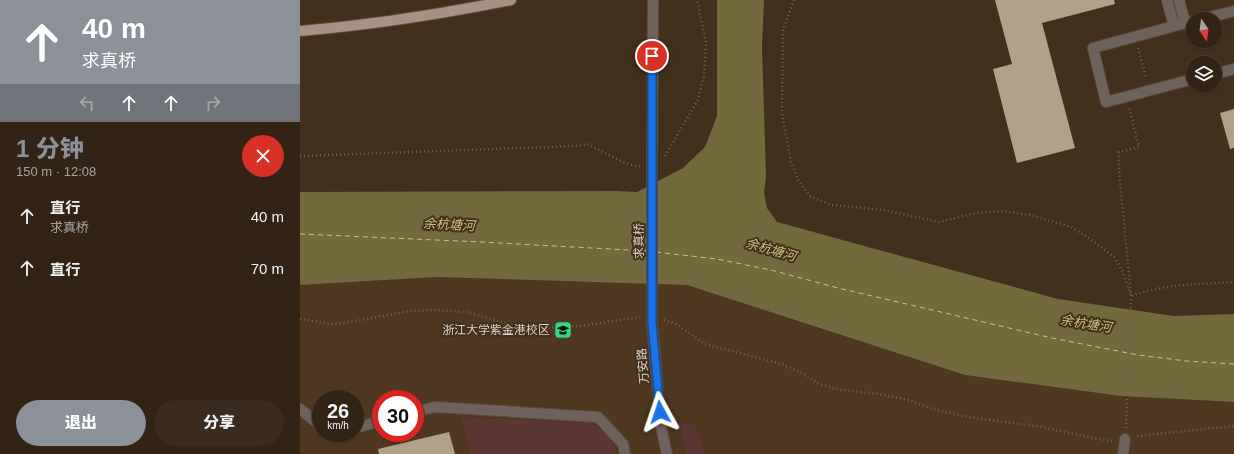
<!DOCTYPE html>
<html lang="zh">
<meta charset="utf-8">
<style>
:root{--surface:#322315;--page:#3a2b1e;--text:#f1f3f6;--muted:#a8a4a0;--line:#4d4034;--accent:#8c9099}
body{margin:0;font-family:Helvetica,"Noto Sans SC",sans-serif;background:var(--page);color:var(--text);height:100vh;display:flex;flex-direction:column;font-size:15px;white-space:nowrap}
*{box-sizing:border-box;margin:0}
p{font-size:13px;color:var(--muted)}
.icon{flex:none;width:22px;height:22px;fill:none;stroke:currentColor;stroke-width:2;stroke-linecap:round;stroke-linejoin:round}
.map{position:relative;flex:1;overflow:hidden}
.sheet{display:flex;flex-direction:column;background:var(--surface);width:300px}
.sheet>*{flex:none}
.banner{background:#8c9099;color:#fff;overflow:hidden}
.needle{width:26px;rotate:166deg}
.fabs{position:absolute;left:886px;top:12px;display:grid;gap:8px}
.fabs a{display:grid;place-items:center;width:36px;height:36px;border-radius:50%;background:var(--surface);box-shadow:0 1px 3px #0004,0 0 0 1px var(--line);font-size:20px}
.speed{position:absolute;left:12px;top:390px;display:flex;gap:8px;font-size:20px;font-weight:700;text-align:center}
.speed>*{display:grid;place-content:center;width:52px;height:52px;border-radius:50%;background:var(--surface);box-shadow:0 1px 3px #0004,0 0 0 1px var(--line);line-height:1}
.speed small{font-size:10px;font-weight:400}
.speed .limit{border:6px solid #d22;background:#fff;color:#111}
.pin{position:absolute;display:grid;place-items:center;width:34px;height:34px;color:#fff;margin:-17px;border:2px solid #fff;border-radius:50%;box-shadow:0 1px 4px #0007}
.me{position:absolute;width:44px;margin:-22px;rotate:355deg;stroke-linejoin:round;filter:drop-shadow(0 0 3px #0008)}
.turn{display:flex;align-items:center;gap:14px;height:84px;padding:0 16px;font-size:18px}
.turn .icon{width:52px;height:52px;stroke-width:2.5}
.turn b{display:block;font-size:28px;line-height:34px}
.lanes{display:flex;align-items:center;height:38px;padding:0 16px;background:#0003;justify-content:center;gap:20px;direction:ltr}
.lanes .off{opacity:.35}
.round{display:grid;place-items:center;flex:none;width:42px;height:42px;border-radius:21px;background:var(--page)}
.summary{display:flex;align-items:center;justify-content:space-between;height:68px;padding:0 16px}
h1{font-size:24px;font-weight:800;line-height:30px;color:var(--accent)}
.primary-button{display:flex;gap:8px;margin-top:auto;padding:8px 16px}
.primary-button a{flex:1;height:46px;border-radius:24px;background:var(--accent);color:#fff;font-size:16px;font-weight:800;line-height:46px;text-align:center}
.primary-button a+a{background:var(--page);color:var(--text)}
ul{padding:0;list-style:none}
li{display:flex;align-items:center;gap:12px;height:52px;padding:0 16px}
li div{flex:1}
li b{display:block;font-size:15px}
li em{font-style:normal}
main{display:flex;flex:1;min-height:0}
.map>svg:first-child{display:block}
</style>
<main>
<section class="sheet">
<div class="banner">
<div class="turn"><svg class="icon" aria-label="ahead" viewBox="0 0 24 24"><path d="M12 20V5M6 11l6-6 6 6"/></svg><div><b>40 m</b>求真桥</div></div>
<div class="lanes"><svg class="icon off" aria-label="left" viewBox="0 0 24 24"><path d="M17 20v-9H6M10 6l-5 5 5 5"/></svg><svg class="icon" aria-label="ahead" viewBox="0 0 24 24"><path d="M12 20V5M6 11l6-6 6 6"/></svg><svg class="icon" aria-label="ahead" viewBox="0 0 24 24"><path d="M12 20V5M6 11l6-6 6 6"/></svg><svg class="icon off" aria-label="right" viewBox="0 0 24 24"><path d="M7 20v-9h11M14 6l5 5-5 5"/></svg></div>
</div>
<div class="summary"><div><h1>1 分钟</h1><p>150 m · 12:08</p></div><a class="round" style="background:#d93025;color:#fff"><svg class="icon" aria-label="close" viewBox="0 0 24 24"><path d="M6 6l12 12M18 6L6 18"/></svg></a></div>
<ul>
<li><svg class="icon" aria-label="ahead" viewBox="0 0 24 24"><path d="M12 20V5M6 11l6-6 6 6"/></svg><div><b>直行</b><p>求真桥</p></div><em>40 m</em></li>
<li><svg class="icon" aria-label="ahead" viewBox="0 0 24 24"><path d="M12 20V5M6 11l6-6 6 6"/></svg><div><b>直行</b></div><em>70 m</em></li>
</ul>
<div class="primary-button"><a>退出</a><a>分享</a></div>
</section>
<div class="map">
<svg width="934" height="454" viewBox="0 0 934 454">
<rect width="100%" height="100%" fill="#422f1c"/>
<!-- built -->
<path fill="#503820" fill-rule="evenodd" d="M136,277L387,285L665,375L821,396L934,402V454H0V285ZM21,399H55V433H21ZM81,399H115V433H81Z"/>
<!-- green -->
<path fill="#5a3732" d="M161,417L291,423C306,432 312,437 316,454H171Z
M379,421L396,426L405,454H386Z"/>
<!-- water -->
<path fill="#726a3c" d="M417,0H464L462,47L466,177L464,192L467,208L477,222L758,299L874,316L934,314V402L821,396L665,375L387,285L136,277L0,285V192L316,191L337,192L383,168L405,147L417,116Z"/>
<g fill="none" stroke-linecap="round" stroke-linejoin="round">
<!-- ferry -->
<path stroke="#cfc379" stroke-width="1" stroke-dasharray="5 4" stroke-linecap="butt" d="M0,234L181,242L347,251
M356,252L417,259L471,270L538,288L752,338L838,355L886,361L934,364"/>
</g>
<!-- building -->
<path fill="#b0a187" d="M695,0H814L815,4L742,23L775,148L717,163L693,69L712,64Z
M934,109V148L930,149L920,113Z
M149,432L155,454H79L78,449Z"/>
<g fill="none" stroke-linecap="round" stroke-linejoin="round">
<defs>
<path id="minor" d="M867,0L874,26
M879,0L885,23
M902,19L934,11
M893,21L793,48L806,102L893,79
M915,74L934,69
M352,159L353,0
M352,323L361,427L367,454
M0,409L21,426
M115,412L135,407L298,417L323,444L325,454
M55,428L81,421
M28,433L29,434L34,433
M823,454L825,439"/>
<path id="major" d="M0,31C71,25 142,14 211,0"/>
</defs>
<!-- minor casing -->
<use href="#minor" stroke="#5e4d3b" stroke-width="12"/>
<!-- major casing -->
<use href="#major" stroke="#5e4d3b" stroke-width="12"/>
<!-- path -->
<path stroke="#736252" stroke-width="2.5" stroke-dasharray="1 3" stroke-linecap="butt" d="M494,0L483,30L482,114L491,162L499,182L510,196L531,205L584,210L639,222L675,213L703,211L730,215L771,227L793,241L814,257L822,270L831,296C864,284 899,284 934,282
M838,48L846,78
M0,156L277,146L287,144C298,149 330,168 340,166
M365,156L398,100L404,76L406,42L397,0
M0,319L31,324L45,323L109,311L137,310L167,312L218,327L239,328L280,326L340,317
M364,320L376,324L405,344L482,364L506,375L519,384L541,390L579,394L608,400L630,408L667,417L737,426L792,438L812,441
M826,428L831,296L819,171V152L839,147L829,108
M837,436L934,426"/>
<!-- minor -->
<use href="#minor" stroke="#6f625d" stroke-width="10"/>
<!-- major -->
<use href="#major" stroke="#a99084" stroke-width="10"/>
<defs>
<path id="minor-bridge" d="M352,159V323"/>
</defs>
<!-- minor-bridge casing -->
<use href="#minor-bridge" stroke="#5e4d3b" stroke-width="12" stroke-linecap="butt"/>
<!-- minor-bridge -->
<use href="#minor-bridge" stroke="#6f625d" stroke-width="10"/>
</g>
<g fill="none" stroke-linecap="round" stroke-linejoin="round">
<defs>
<path id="route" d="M352,56V323L360,412"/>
</defs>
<!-- route casing -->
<use href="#route" stroke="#114b97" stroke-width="10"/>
<!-- route -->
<use href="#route" stroke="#1a73e8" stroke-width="7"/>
</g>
<!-- icons -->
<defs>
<symbol id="university-square" viewBox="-11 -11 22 22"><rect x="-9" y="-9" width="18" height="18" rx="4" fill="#32d882" stroke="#422f1c"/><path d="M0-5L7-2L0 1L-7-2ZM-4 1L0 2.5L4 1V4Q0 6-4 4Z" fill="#111"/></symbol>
</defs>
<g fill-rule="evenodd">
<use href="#university-square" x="253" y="320" width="20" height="20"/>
</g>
<g text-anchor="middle" stroke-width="4" stroke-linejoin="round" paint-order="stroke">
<!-- street labels -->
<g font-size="12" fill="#dfd3c8" stroke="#422f1c">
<text transform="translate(339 241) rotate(-90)" y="4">求真桥</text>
<text transform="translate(343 366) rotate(-95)" y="4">万安路</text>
</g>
<!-- poi labels -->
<g font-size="12" fill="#dfd3c8" stroke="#422f1c" text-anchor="end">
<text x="250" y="334">浙江大学紫金港校区</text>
</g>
<!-- water labels -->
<g font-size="13" font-style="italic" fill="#cfc379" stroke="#422f1c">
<text transform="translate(149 224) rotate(3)" y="5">余杭塘河</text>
<text transform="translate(471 249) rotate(16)" y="5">余杭塘河</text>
<text transform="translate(786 323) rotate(9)" y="5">余杭塘河</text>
</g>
</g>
</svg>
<div class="fabs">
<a><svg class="needle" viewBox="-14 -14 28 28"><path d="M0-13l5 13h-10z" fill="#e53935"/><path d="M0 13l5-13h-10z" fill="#a8a4a0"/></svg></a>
<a><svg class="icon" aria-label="layers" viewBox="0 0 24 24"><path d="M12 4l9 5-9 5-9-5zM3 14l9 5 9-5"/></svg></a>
</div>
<div class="speed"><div>26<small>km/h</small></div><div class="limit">30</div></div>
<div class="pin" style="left:352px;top:56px;background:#d93025"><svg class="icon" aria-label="arrive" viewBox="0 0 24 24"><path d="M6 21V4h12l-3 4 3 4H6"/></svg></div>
<svg class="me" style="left:360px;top:412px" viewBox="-20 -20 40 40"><path d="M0-17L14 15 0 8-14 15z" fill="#1a73e8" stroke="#fff" stroke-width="4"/></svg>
</div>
</main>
